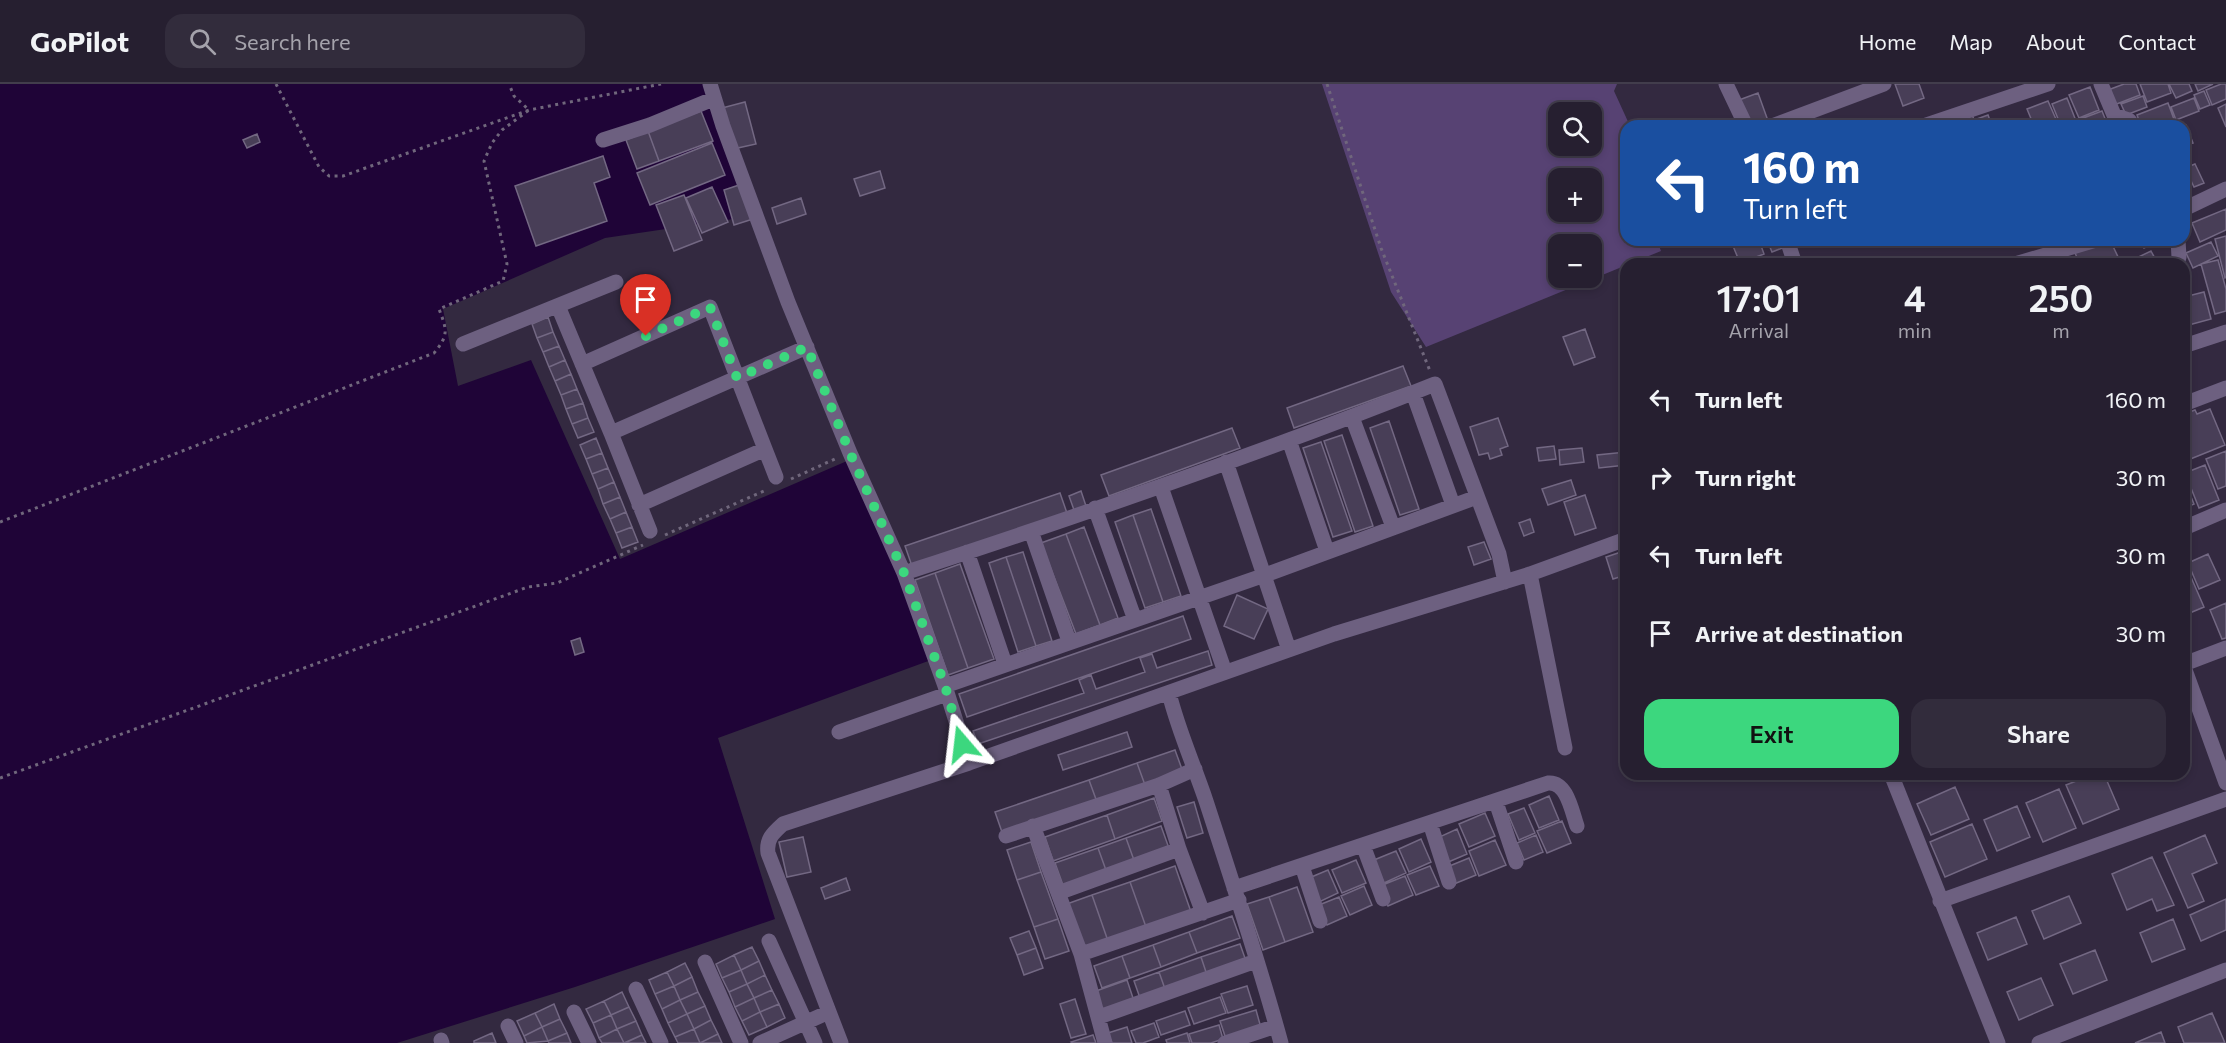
<!DOCTYPE html>
<meta charset="utf-8">
<style>
:root{--surface:#261f30;--page:#322c3c;--text:#f1f3f6;--muted:#a4a2ab;--line:#423d4c;--accent:#3cd77e}
body{margin:0;font-family:Commissioner,sans-serif;background:var(--page);color:var(--text);height:100vh;display:flex;flex-direction:column;font-size:22px;white-space:nowrap}
*{box-sizing:border-box;margin:0}
p{font-size:20px;color:var(--muted)}
.icon{flex:none;width:33px;height:33px;fill:none;stroke:currentColor;stroke-width:2;stroke-linecap:round;stroke-linejoin:round}
.map{position:relative;flex:1;overflow:hidden}
.details{position:absolute;left:1620px;top:174px;width:570px;height:522px;display:flex;flex-direction:column;background:var(--surface);border-radius:18px;box-shadow:0 3px 9px #0003,0 0 0 2px var(--line)}
.details>*{flex:none}
.hud{position:absolute;left:1620px;top:36px;width:570px;height:126px;border-radius:18px;box-shadow:0 3px 9px #0003,0 0 0 2px var(--line);background:#1a4fa0;color:#fff;overflow:hidden}
.fabs{position:absolute;left:1548px;top:18px;display:grid;gap:12px}
.fabs a{display:grid;place-items:center;width:54px;height:54px;border-radius:12px;background:var(--surface);box-shadow:0 3px 9px #0003,0 0 0 2px var(--line);font-size:30px}
.pin{position:absolute;display:grid;place-items:center;width:51px;height:51px;color:#fff;margin:-62px -26px;border-radius:50% 50% 50% 0;rotate:-45deg;box-shadow:0 0 6px #0007}
.pin .icon{rotate:45deg}
.me{position:absolute;width:66px;margin:-33px;rotate:343deg;stroke-linejoin:round;filter:drop-shadow(0 0 4px #0008)}
.turn{display:flex;align-items:center;gap:21px;height:126px;padding:0 24px;font-size:27px}
.turn .icon{width:78px;height:78px;stroke-width:2.5}
.turn b{display:block;font-size:42px;line-height:51px}
.eta{display:flex;justify-content:space-evenly;align-items:center;height:102px;text-align:center}
.eta b{font-size:36px;font-weight:600;line-height:42px}
.button{display:flex;gap:12px;margin-top:auto;padding:12px 24px}
.button a{flex:1;height:69px;border-radius:18px;background:var(--accent);color:#111;font-size:24px;font-weight:600;line-height:69px;text-align:center}
.button a+a{background:var(--page);color:var(--text)}
ul{padding:0;list-style:none}
li{display:flex;align-items:center;gap:18px;height:78px;padding:0 24px}
li div{flex:1}
li b{display:block;font-size:22px}
li em{font-style:normal}
header{display:flex;align-items:center;gap:36px;box-sizing:border-box;height:84px;padding:0 30px;background:var(--surface);border-bottom:2px solid var(--line)}
header strong{font-size:28px}
nav{display:flex;gap:33px;margin-inline-start:auto;font-size:21px}
.search{width:420px;height:54px;background:var(--page);display:flex;align-items:center;gap:15px;box-sizing:border-box;padding:0 21px;border-radius:18px;color:var(--muted);font-size:22px}
.map>svg:first-child{display:block}
</style>
<header>
<strong>GoPilot</strong>
<div class="search"><svg class="icon" aria-label="search" viewBox="0 0 24 24"><circle cx="10" cy="10" r="6"/><path d="M15 15l6 6"/></svg>Search here</div>
<nav><a>Home</a><a>Map</a><a>About</a><a>Contact</a></nav>
</header>
<div class="map">
<svg width="2226" height="959" viewBox="0 0 2226 959">
<rect width="100%" height="100%" fill="#332940"/>
<!-- green -->
<path fill="#574273" fill-rule="evenodd" d="M1322,0H1617L1614,7L1630,42H1626L1623,79L1626,85V156H1657L1661,167L1426,263L1391,208ZM1558,28H1592V62H1558ZM1558,94H1592V128H1558ZM1558,160H1592V194H1558Z"/>
<!-- water -->
<path fill="#1f0437" d="M0,0H707L747,133L605,154L443,225L458,302L531,276L620,475L847,377L895,478L931,576L718,654L775,835L575,903L397,959H0Z"/>
<!-- building -->
<path fill="#483e57" stroke="#736883" stroke-width="1.5" d="M1895,0H1919L1924,14L1903,22Z
M2124,0H2136L2140,11L2114,21L2108,6Z
M2140,0H2168L2171,9L2147,18Z
M2169,0H2189L2192,7L2176,14Z
M2195,0H2213L2198,7Z
M2221,0H2226V15L2212,21L2206,6Z
M2090,3L2099,26L2079,34L2069,11Z
M2204,7L2210,21L2200,25L2194,11Z
M1758,9L1767,34L1749,41L1739,16Z
M2143,12L2147,23L2126,31L2121,20Z
M2067,14L2078,42H2061L2052,20Z
M2194,14L2199,27L2176,36L2171,23Z
M2048,17L2059,42H2034L2027,25Z
M745,18L756,60L733,65L722,24Z
M2168,19L2175,38L2164,42H2141L2137,31Z
M2226,20V43L2218,24Z
M701,27L713,57L659,77L648,47Z
M2102,27L2106,37L2092,42H2081L2078,36Z
M1972,30L1974,36L1988,31L1992,42H1963L1960,34Z
M2186,41L2193,59L2184,62V42H2182Z
M648,47L659,77L637,85L626,56Z
M257,50L260,58L247,64L243,56Z
M712,59L725,91L650,121L637,89Z
M603,72L610,93L594,99L607,137L536,162L515,102Z
M2195,80L2204,99L2194,103L2185,84Z
M880,87L885,104L860,112L854,95Z
M742,100L753,135L734,141L724,106Z
M712,103L728,138L702,149L686,114Z
M684,111L702,156L674,167L656,121Z
M801,114L806,130L777,140L772,124Z
M2226,125V146L2200,158L2192,139Z
M2226,152V193L2225,194L2215,155Z
M1749,156H1759L1764,170L1740,179L1733,162Z
M1767,156H1782L1785,163L1772,168Z
M2103,156H2110L2120,177L2113,180H2080L2075,169Z
M2140,156H2161L2144,164Z
M2211,158L2218,172L2193,184L2186,169Z
M2151,167L2158,180H2124Z
M2218,176L2226,205V227L2215,230L2201,180Z
M2204,208L2211,235L2185,242L2184,213Z
M548,233L553,248L537,254L532,240Z
M1585,245L1595,273L1574,281L1563,253Z
M553,248L559,262L543,268L537,254Z
M559,262L565,276L549,283L543,268Z
M565,276L571,290L555,297L549,283Z
M1403,282L1411,302L1294,344L1287,324Z
M571,290L577,305L561,311L555,297Z
M577,305L583,319L566,325L561,311Z
M583,319L588,334L572,340L566,325Z
M2210,325L2225,361L2188,376L2184,366V330L2195,326L2197,330Z
M588,334L594,348L578,354L572,340Z
M1498,334L1508,362L1500,365L1502,371L1490,375L1488,369L1479,371L1470,343Z
M1389,337L1419,425L1400,431L1370,344Z
M1232,344L1240,364L1109,412L1101,391Z
M1342,351L1373,442L1355,448L1324,357Z
M596,354L602,369L586,375L580,361Z
M1321,358L1352,447L1333,453L1303,364Z
M1554,362L1556,375L1539,377L1537,364Z
M1582,364L1584,378L1560,381L1559,366Z
M2226,367V402L2218,405L2206,375Z
M1626,368V381L1599,384L1597,371Z
M602,369L608,384L592,390L586,375Z
M2205,381L2219,416L2199,424L2185,389Z
M608,384L614,398L598,405L592,390Z
M1571,396L1576,411L1548,421L1542,405Z
M614,398L620,413L603,420L598,405Z
M2185,398L2194,420L2184,424V399Z
M1081,407L1086,422L1074,426L1069,412Z
M1060,409L1068,432L913,485L905,462Z
M1585,411L1596,444L1575,451L1564,418Z
M620,413L626,428L610,435L603,420Z
M1151,425L1181,512L1163,518L1133,431Z
M626,428L632,443L616,449L610,435Z
M1133,431L1163,518L1145,524L1115,438Z
M1530,435L1534,448L1524,452L1519,439Z
M632,443L638,458L622,464L616,449Z
M1084,443L1118,534L1100,541L1066,450Z
M1066,450L1100,541L1076,550L1041,459Z
M1484,458L1491,475L1474,481L1468,463Z
M1023,468L1052,557L1036,562L1006,473Z
M1621,468L1626,482V491L1613,495L1606,473Z
M2208,470L2220,496L2199,505L2188,479Z
M1006,473L1036,562L1018,568L989,479Z
M2184,477L2204,523L2185,531L2184,529Z
M960,480L994,575L968,584L935,489Z
M935,489L968,584L948,591L915,496Z
M1237,511L1268,525L1254,555L1224,542Z
M2226,519V554L2222,555L2210,526Z
M1183,532L1191,555L967,633L959,610Z
M580,554L584,568L575,571L571,557Z
M1208,567L1212,581L978,660L973,647L1084,609L1079,596L1091,591L1096,605L1145,588L1140,574L1152,570L1157,584Z
M1127,648L1132,663L1063,686L1058,671Z
M1175,666L1183,688L1145,701L1137,679Z
M1137,679L1145,701L1097,718L1089,696Z
M2094,690H2104L2119,725L2083,740L2066,701Z
M1089,696L1097,718L1003,751L995,728Z
M1955,703L1969,735L1931,751L1917,720Z
M2059,705L2076,744L2043,758L2026,719Z
M1549,712L1559,736L1539,744L1529,721Z
M1154,714L1162,737L1115,755L1107,731Z
M1194,718L1203,749L1187,754L1177,723Z
M2017,722L2030,753L1997,767L1984,736Z
M1524,724L1535,749L1519,756L1508,730Z
M1485,729L1495,752L1469,763L1459,740Z
M1107,731L1115,755L1053,777L1045,753Z
M1562,737L1571,759L1547,769L1537,747Z
M1972,740L1987,775L1945,793L1930,758Z
M1161,742L1170,767L1135,779L1126,754Z
M1457,745L1467,770L1446,779L1435,755Z
M1536,751L1543,768L1524,776L1517,759Z
M2205,751L2217,779L2192,790L2204,817L2188,824L2164,769Z
M803,753L811,788L787,793L779,758Z
M1126,754L1135,779L1107,789L1098,764Z
M1421,755L1431,778L1409,788L1399,765Z
M1495,756L1506,781L1479,792L1469,767Z
M1031,758L1041,788L1017,796L1007,766Z
M1098,764L1107,789L1064,804L1055,779Z
M1396,767L1406,789L1384,799L1374,776Z
M2152,773L2174,821L2157,827L2152,815L2127,826L2112,790Z
M1469,774L1476,791L1454,800L1447,783Z
M1356,776L1366,799L1342,809L1332,786Z
M1175,782L1191,828L1146,843L1130,798Z
M1430,782L1439,802L1416,811L1407,791Z
M1328,786L1338,809L1319,818L1309,794Z
M1041,788L1058,835L1034,843L1017,796Z
M1405,792L1413,811L1388,822L1380,802Z
M846,794L850,806L825,815L821,804Z
M1130,798L1146,843L1108,857L1092,811Z
M1364,802L1372,821L1350,831L1341,812Z
M1297,803L1313,848L1285,858L1269,813Z
M1092,811L1108,857L1080,866L1064,821Z
M2069,812L2081,839L2044,855L2032,827Z
M1269,813L1285,858L1263,866L1247,820Z
M1339,813L1347,832L1327,841L1319,821Z
M2226,815V846L2201,857L2190,831Z
M1232,832L1240,854L1197,869L1189,848Z
M2016,833L2027,860L1988,876L1977,849Z
M1058,835L1069,867L1045,875L1034,843Z
M2173,835L2185,865L2152,878L2140,849Z
M1029,847L1036,864L1017,871L1010,854Z
M1189,848L1197,869L1161,883L1153,861Z
M1240,860L1246,877L1207,891L1201,873Z
M1153,861L1161,883L1130,894L1122,872Z
M752,863L759,877L741,886L734,871Z
M1036,864L1043,884L1024,891L1017,871Z
M2095,866L2107,896L2073,910L2060,880Z
M734,871L741,886L722,894L716,880Z
M1122,872L1130,894L1102,904L1094,882Z
M1201,873L1207,891L1165,905L1159,888Z
M759,877L765,891L747,900L741,886Z
M685,879L692,893L674,902L667,888Z
M741,886L747,900L729,908L722,894Z
M667,888L674,902L655,910L649,896Z
M1159,888L1165,905L1140,914L1134,897Z
M765,891L772,906L754,914L747,900Z
M692,893L698,908L680,916L674,902Z
M2041,894L2053,921L2019,936L2007,908Z
M1127,896L1134,917L1103,928L1096,907Z
M747,900L754,914L735,923L729,908Z
M674,902L680,916L662,925L655,910Z
M1247,902L1253,921L1228,929L1221,910Z
M772,906L779,920L760,928L754,914Z
M622,908L629,923L611,931L604,917Z
M698,908L705,922L687,930L680,916Z
M1220,913L1226,929L1194,940L1188,924Z
M754,914L760,928L742,937L735,923Z
M1075,915L1086,950L1071,954L1060,920Z
M680,916L687,930L668,939L662,925Z
M604,917L611,931L593,939L586,925Z
M554,920L560,935L542,943L535,929Z
M779,920L785,934L767,943L760,928Z
M705,922L711,936L694,945L687,930Z
M629,923L636,937L617,945L611,931Z
M1256,926L1261,944L1226,955L1220,937Z
M1185,927L1190,941L1161,951L1156,937Z
M760,928L767,943L749,951L742,937Z
M535,929L542,943L524,952L517,937Z
M2212,929L2225,959H2184L2178,943Z
M687,930L694,945L675,953L668,939Z
M611,931L617,945L599,954L593,939Z
M560,935L567,949L548,957L542,943Z
M711,936L718,950L700,959L694,945Z
M636,937L642,951L624,959L617,945Z
M1154,939L1159,953L1143,959H1136L1131,947Z
M1219,941L1223,955L1211,959H1192L1189,950Z
M542,943L548,957L527,959L524,952Z
M1127,943L1132,959H1112L1108,949Z
M617,945L624,959H602L599,954Z
M694,945L700,959H678L675,953Z
M2161,948L2165,959H2135Z
M492,949L496,959H474V957Z
M567,949L571,959H549L548,957Z
M1187,949L1190,959H1167L1166,956Z
M718,950L722,959H700Z
M642,951L646,959H625Z
M1093,951L1096,959H1072L1071,958Z"/>
<g fill="none" stroke-linecap="round" stroke-linejoin="round">
<!-- path -->
<path stroke="#70677c" stroke-width="3" stroke-dasharray="3 4.5" stroke-linecap="butt" d="M276,0L319,83L329,92H343L529,26L661,0
M1327,0L1381,164L1430,287
M791,395L837,374
M0,438L434,269C449,251 447,246 439,225L503,197L507,180L484,77L492,59L502,46L529,26L514,12L509,0
M665,451L766,406
M0,694L528,503L557,499L643,461"/>
<!-- minor -->
<path stroke="#6d6080" stroke-width="15" d="M710,0L723,42L788,218L850,369L904,489L945,602L969,679
M1726,0L1746,42
M2101,0L2114,31L2129,36L2133,42
M1772,42L1884,0
M1923,42L2048,0
M603,56L650,41L713,15
M2184,125L2226,105
M1787,156L1795,180
M2015,180L2096,156
M2177,180L2179,173L2178,156
M558,222L611,349
M463,260L616,198
M2184,262L2226,248
M582,280L710,223L765,365
M1413,309L1453,421
M2184,320L2226,304
M1352,333L1393,443
M1289,356L1327,467
M1226,378L1289,566
M1161,403L1225,588
M639,421L765,365L776,393
M1095,424L1135,536
M2184,444L2226,426
M650,447L611,349L807,263
M1031,447L1069,557
M967,468L1005,580
M904,489C1082,431 1260,370 1435,300L1499,470L1505,498
M1530,490L1565,664
M2184,580L2226,564
M2184,583L2226,699
M945,602L1265,491L1477,413
M1169,609C1178,646 1194,681 1206,717C1232,797 1259,878 1281,959
M839,648L947,610
M1891,690L1998,959
M1159,701L1179,765L1203,829
M1496,718L1516,778
M1430,739L1449,798
M1033,742L1081,870L1105,959
M1006,752L1159,701L1195,685
M1363,761L1383,815
M1302,782L1320,837
M1234,804L1548,699C1567,697 1572,728 1577,742
M1058,809L1179,765
M1940,817L2226,715
M769,857L815,959
M1081,870L1239,816
M705,878L741,959
M636,905L661,959
M574,928L589,959
M1099,933L1256,877
M508,942L516,959
M441,956L442,959
M760,959L829,928
M841,959L768,769C766,755 773,749 783,740L969,679L1334,550L1530,490L1626,455
M1225,959L1276,942
M2039,959L2226,886"/>
</g>
<g fill="none" stroke-linecap="round" stroke-linejoin="round">
<!-- route -->
<path stroke="#3cd77e" stroke-width="10" stroke-dasharray="0 18" d="M646,252L710,223L737,294L807,263L850,369L904,489L945,602L962,660"/>
</g>
</svg>
<div class="fabs">
<a><svg class="icon" aria-label="search" viewBox="0 0 24 24"><circle cx="10" cy="10" r="6"/><path d="M15 15l6 6"/></svg></a>
<a>+</a>
<a>−</a>
</div>
<div class="pin" style="left:646px;top:252px;background:#d93025"><svg class="icon" aria-label="arrive" viewBox="0 0 24 24"><path d="M6 21V4h12l-3 4 3 4H6"/></svg></div>
<svg class="me" style="left:962px;top:660px" viewBox="-20 -20 40 40"><path d="M0-17L14 15 0 8-14 15z" fill="#3cd77e" stroke="#fff" stroke-width="4"/></svg>
<div class="hud">
<div class="turn"><svg class="icon" aria-label="left" viewBox="0 0 24 24"><path d="M17 20v-9H6M10 6l-5 5 5 5"/></svg><div><b>160 m</b>Turn left</div></div>
</div>
<section class="details">
<div class="eta">
<div><b>17:01</b><p>Arrival</p></div>
<div><b>4</b><p>min</p></div>
<div><b>250</b><p>m</p></div>
</div>
<ul>
<li><svg class="icon" aria-label="left" viewBox="0 0 24 24"><path d="M17 20v-9H6M10 6l-5 5 5 5"/></svg><div><b>Turn left</b></div><em>160 m</em></li>
<li><svg class="icon" aria-label="right" viewBox="0 0 24 24"><path d="M7 20v-9h11M14 6l5 5-5 5"/></svg><div><b>Turn right</b></div><em>30 m</em></li>
<li><svg class="icon" aria-label="left" viewBox="0 0 24 24"><path d="M17 20v-9H6M10 6l-5 5 5 5"/></svg><div><b>Turn left</b></div><em>30 m</em></li>
<li><svg class="icon" aria-label="arrive" viewBox="0 0 24 24"><path d="M6 21V4h12l-3 4 3 4H6"/></svg><div><b>Arrive at destination</b></div><em>30 m</em></li>
</ul>
<div class="button"><a>Exit</a><a>Share</a></div>
</section>
</div>
